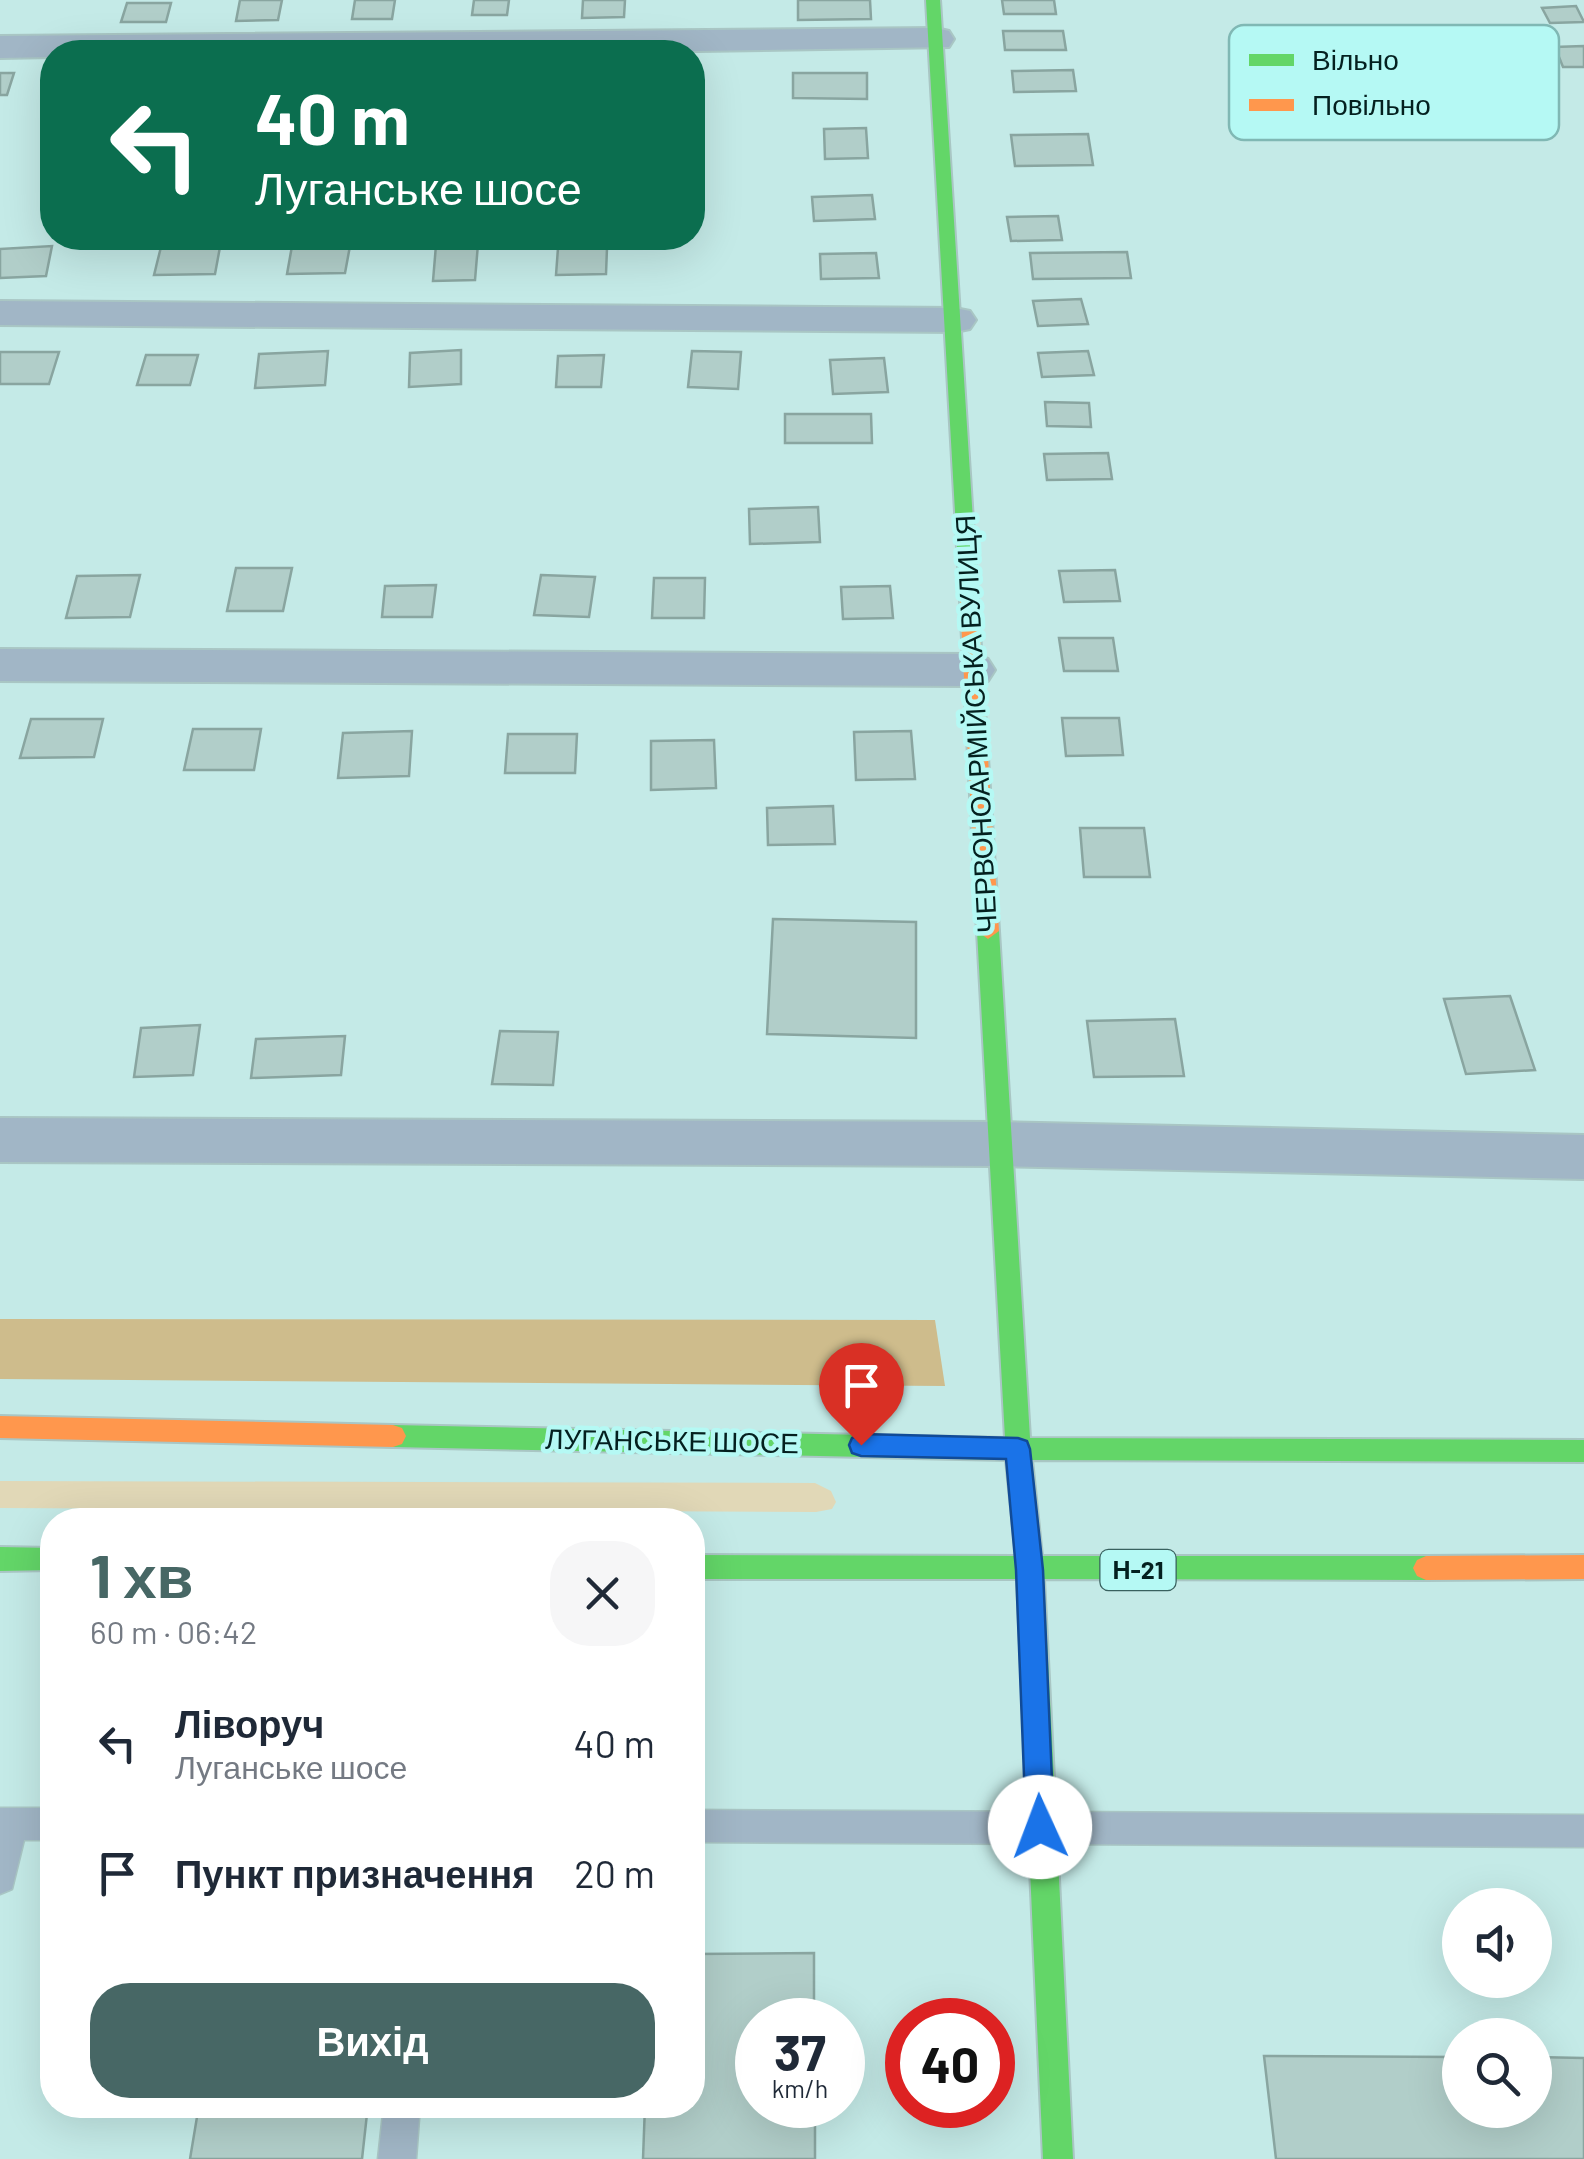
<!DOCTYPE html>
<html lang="uk">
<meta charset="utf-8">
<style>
:root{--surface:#fff;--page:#f6f6f7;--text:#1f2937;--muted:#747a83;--accent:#476765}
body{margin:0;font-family:Barlow,sans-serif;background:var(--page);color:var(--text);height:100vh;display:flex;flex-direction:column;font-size:38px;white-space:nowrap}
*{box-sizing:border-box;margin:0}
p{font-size:32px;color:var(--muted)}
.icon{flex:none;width:55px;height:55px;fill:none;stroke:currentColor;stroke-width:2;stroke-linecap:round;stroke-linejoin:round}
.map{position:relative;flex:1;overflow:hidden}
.sheet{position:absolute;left:40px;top:1508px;width:665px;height:610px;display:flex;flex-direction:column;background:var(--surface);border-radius:40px;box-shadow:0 10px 40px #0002}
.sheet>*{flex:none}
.banner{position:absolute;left:40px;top:40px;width:665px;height:210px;border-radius:40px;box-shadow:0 10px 40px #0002;background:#0b6e4f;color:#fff;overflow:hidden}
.tools{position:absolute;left:1442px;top:1888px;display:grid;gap:20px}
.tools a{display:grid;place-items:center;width:110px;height:110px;border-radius:50%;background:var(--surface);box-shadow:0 10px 40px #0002;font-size:50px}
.speed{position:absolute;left:735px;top:1998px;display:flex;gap:20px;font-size:50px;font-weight:700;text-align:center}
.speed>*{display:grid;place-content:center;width:130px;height:130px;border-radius:50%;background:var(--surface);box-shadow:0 10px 40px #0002;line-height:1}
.speed small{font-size:25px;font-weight:400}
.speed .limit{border:15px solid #d22;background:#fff;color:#111}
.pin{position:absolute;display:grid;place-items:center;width:85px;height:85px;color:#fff;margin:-102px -42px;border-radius:50% 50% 50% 0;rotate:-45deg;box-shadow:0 0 10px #0007}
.pin .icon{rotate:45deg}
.me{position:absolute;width:110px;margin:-55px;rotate:358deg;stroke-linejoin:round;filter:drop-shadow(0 0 8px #0008)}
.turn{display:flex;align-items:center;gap:35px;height:210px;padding:0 50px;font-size:45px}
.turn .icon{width:130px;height:130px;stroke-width:2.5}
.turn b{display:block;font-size:70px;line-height:85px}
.round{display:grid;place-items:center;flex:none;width:105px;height:105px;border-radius:40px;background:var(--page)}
.headline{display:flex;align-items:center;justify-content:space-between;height:170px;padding:0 50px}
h1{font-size:60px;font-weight:700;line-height:75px;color:var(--accent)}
.action{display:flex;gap:20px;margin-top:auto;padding:20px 50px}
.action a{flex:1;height:115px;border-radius:40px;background:var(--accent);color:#fff;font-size:40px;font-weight:700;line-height:115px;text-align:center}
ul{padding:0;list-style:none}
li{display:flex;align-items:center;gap:30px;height:130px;padding:0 50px}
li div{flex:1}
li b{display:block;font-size:38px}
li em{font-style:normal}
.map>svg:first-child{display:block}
</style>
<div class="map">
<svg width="1584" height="2159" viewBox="0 0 1584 2159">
<rect width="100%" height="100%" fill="#c4eae7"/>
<!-- green -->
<path fill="#e1d8b7" d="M0,1481L815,1483L831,1491L836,1502L832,1509L816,1512L0,1508Z"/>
<!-- forest -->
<path fill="#cebc8c" d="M0,1319L935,1320L945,1386L0,1379Z"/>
<!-- building -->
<path fill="#b1cec9" stroke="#89a5a0" stroke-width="2.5" d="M240,0H282L278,20L236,21Z
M355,0H395L392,19H352Z
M474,0H509L507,15H472Z
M583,0H625L624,17L582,18Z
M798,0H870L871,19L798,20Z
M1002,0H1054L1056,14H1004Z
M127,3H171L166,22H121Z
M1576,6L1584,22L1550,23L1542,8Z
M1003,31H1063L1066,50H1005Z
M1584,46V67H1563L1555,47Z
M1073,70L1076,91L1014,92L1012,71Z
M0,73H14L7,95H0Z
M793,73H867V99L793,98Z
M866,128L868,158L825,159L824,129Z
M1088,134L1093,165L1015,166L1011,135Z
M872,195L875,219L814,221L812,197Z
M1058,216L1062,240L1011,241L1007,217Z
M478,244L475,280L433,281L436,245Z
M52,246L46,276L0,278V249Z
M292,246H350L345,273L287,274Z
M161,247H220L215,274L154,275Z
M558,248H607L606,274L556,275Z
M1127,252L1131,278L1033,279L1030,253Z
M876,253L879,278L821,279L820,254Z
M1081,299L1088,324L1038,326L1033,301Z
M461,350V384L409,387L410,353Z
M328,351L325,385L255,388L259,354Z
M692,351L741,352L738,389L688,387Z
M1088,351L1094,375L1042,377L1038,353Z
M0,352H59L49,384H0Z
M146,355H198L190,385H137Z
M604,355L601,387H556L558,356Z
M884,358L888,392L833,394L830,360Z
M1045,402L1089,403L1091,427L1047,426Z
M785,414H871L872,443H785Z
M1108,453L1112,479L1047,480L1044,454Z
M818,507L820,542L750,544L749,509Z
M236,568H292L283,611H227Z
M1115,570L1120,601L1064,602L1059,571Z
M140,575L130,617L66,618L77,576Z
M541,575L595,577L589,617L534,615Z
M654,578H705L704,618H652Z
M436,585L432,617H382L385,586Z
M890,586L893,618L843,619L841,587Z
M1059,638H1113L1118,671H1064Z
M1062,718H1119L1123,755L1066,756Z
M31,719H103L94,757L20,758Z
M193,729H261L254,770H184Z
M412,731L409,776L338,778L343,733Z
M911,731L915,779L856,780L854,732Z
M508,734H577L575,773H505Z
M714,740L716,788L651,790V741Z
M833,806L835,844L768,845L767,808Z
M1080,828H1144L1150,877H1084Z
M773,919L916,922V1038L767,1034Z
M1510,996L1535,1070L1466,1074L1444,999Z
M1175,1019L1184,1076L1094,1077L1087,1021Z
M200,1025L193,1075L134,1077L141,1028Z
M500,1031L558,1032L553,1085L492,1084Z
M345,1036L341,1075L251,1078L256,1039Z
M814,1953V2020H758V2105H815V2159H643L645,2105H692V1954Z
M1264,2056L1460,2057V2110H1535V2057L1584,2058V2159H1276Z
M199,2105H368L362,2159H190Z"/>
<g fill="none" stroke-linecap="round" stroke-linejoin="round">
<defs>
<path id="lane" d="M0,1808H52V1840H24L12,1889L0,1894Z
M692,1810L1584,1815V1847L692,1842Z
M384,2105H420L416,2159H378Z"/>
<path id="street" d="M936,28L949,31L954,39L949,47L633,52H52V57L0,58V36Z
M0,301L955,308L970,311L976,320L970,329L955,332L0,325Z
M0,649L971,654L988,659L995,670L988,681L971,686L0,681Z
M0,1118L999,1122L1584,1135V1179L999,1166L0,1162Z"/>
<path id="fast" d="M926,0H940L978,600L969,606L960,600Z
M988,923L999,931L1030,1438L1584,1440V1462L1032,1460L1042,1556H1426L1435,1560L1439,1568L1435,1576L1426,1580L1044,1579L1073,2159H1043L1017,1579H692V1555L1016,1556L1006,1460L393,1447L384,1444L380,1436L384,1428L393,1425L1005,1438L977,931Z
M0,1547L52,1548V1570L0,1571Z"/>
<path id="slow" d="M969,594L978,600L999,931L988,939L977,931L960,600Z
M0,1416L393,1425L402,1428L406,1436L402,1444L393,1447L0,1438Z
M1584,1555V1579L1426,1580L1417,1576L1413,1568L1417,1560L1426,1556Z"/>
</defs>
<!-- lane casing -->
<use href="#lane" stroke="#a9c6c4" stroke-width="3"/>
<!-- street casing -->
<use href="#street" stroke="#a9c6c4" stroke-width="4"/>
<!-- fast casing -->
<use href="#fast" stroke="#a9c6c4" stroke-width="4"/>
<!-- slow casing -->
<use href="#slow" stroke="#a9c6c4" stroke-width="4"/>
<!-- lane -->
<use href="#lane" fill="#a1b6c6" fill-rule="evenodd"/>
<!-- street -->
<use href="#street" fill="#a1b6c6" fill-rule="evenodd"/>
<!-- fast -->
<use href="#fast" fill="#63d668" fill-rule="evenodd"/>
<!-- slow -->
<use href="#slow" fill="#ff974d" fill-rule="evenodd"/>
</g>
<!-- route -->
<path fill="#1a73e8" stroke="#114b97" stroke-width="2.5" d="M861,1434L1018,1438L1027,1441L1030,1449L1043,1570L1054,1827L1050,1837L1040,1840L1030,1837L1026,1827L1016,1570L1006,1459L861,1456L852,1453L849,1445L852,1438Z"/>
<g text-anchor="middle" stroke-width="9" stroke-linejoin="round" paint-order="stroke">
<!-- shield labels -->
<rect fill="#b5f9f4" stroke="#39615f" stroke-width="2.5" x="1100.5" y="1550" width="75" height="40" rx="8"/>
<g font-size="25" font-weight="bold" fill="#04201f">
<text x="1138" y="1579">Н-21</text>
</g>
<!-- street labels -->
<g font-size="28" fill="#04201f" stroke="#b5f9f4">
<text transform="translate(976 724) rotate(-93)" y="10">ЧЕРВОНОАРМІЙСЬКА ВУЛИЦЯ</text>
<text transform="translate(672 1441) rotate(1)" y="10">ЛУГАНСЬКЕ ШОСЕ</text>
</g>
</g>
<!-- legend -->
<rect x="1229" y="25" width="330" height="115" rx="15" fill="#b5f9f4" stroke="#80b8b4" stroke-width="2.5"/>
<rect x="1249" y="54" width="45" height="12" fill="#63d668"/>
<rect x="1249" y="99" width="45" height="12" fill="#ff974d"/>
<g font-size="28" fill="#04201f">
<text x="1312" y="70">Вільно</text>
<text x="1312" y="115">Повільно</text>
</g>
</svg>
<div class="tools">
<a><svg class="icon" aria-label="sound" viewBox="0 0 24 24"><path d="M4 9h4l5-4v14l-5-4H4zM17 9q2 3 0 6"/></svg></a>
<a><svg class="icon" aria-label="search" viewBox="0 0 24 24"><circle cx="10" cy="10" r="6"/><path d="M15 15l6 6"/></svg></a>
</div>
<div class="speed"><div>37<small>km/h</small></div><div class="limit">40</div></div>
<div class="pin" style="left:861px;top:1445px;background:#d93025"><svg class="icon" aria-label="arrive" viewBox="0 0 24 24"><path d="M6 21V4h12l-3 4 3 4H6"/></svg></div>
<svg class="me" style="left:1040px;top:1827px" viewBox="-20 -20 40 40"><circle r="19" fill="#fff"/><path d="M0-13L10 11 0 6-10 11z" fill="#1a73e8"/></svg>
<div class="banner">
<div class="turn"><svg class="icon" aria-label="left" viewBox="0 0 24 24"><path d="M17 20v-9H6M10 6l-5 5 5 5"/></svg><div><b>40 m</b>Луганське шосе</div></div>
</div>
<section class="sheet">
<div class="headline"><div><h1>1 хв</h1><p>60 m · 06:42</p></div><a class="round"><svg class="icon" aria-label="close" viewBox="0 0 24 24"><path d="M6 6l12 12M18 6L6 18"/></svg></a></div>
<ul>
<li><svg class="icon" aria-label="left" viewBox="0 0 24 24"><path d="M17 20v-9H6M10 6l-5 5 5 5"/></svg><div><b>Ліворуч</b><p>Луганське шосе</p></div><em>40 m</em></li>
<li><svg class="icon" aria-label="arrive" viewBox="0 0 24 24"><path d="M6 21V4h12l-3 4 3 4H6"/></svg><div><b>Пункт призначення</b></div><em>20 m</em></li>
</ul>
<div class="action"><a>Вихід</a></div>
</section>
</div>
